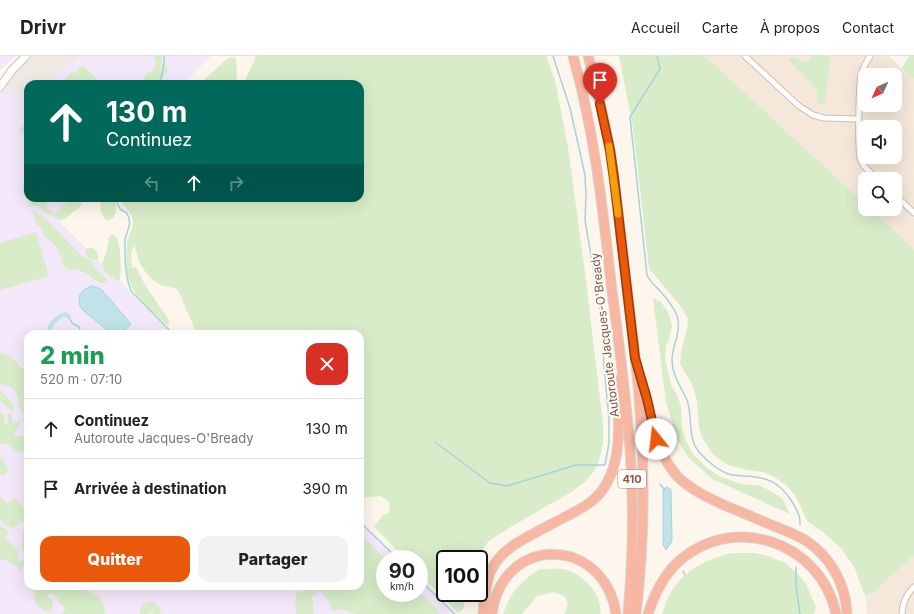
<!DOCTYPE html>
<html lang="fr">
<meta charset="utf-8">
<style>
:root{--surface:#fff;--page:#f2f2f2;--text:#222;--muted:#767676;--line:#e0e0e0;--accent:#ea580c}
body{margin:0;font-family:Inter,sans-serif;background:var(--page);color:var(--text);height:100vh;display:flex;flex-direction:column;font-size:15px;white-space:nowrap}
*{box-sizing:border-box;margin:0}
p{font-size:13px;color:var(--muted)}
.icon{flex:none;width:22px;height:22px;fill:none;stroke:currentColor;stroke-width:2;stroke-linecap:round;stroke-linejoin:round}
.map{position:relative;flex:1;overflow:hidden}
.drawer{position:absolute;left:24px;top:274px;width:340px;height:260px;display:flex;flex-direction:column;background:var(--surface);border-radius:12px;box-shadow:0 4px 16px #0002}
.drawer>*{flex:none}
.hud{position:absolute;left:24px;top:24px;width:340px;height:122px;border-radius:12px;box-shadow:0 4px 16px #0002;background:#00695c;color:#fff;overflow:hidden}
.needle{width:26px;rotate:225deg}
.buttons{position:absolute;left:858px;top:12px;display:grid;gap:8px}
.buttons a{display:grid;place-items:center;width:44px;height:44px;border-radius:8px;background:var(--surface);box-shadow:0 4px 16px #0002;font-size:20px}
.speed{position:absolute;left:376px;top:494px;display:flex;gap:8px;font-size:20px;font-weight:700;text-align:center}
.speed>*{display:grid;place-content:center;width:52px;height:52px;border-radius:50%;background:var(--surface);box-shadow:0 4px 16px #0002;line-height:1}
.speed small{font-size:10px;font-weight:400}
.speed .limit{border:2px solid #111;border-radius:6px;background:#fff;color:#111}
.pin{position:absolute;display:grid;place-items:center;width:34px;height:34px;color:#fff;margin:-41px -17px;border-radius:50% 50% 50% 0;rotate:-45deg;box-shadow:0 0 4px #0007}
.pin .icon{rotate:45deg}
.me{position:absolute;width:44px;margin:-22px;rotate:344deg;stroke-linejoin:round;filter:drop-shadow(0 0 3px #0008)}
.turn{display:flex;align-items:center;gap:14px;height:84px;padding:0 16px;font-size:18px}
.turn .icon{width:52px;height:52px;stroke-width:2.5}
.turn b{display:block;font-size:28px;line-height:34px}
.lanes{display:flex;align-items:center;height:38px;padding:0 16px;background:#0003;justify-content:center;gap:20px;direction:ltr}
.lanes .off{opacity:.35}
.round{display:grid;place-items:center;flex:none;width:42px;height:42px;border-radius:12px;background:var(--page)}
.overview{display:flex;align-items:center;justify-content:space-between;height:68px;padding:0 16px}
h1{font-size:24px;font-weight:800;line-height:30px;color:#1e9e55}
.primary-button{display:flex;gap:8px;margin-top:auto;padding:8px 16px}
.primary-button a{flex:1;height:46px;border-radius:12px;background:var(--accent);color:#fff;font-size:16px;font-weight:800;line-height:46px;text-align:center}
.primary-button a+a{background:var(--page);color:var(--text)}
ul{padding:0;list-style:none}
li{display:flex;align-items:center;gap:12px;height:60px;padding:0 16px;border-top:1px solid var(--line)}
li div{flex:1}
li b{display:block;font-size:15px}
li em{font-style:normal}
header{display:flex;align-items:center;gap:24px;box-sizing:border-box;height:56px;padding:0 20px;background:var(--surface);border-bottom:1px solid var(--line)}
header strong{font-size:19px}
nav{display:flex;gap:22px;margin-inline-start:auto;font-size:14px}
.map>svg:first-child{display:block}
</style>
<header>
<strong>Drivr</strong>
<nav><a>Accueil</a><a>Carte</a><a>À propos</a><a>Contact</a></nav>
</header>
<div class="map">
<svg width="914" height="558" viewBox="0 0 914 558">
<rect width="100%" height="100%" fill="#fdf6ec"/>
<!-- residential -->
<path fill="#f5e8da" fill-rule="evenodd" d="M705,0H889L914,24V193L871,153H895V123H865V148ZM865,19H895V49H865ZM865,71H895V101H865Z
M914,499V558H866L867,551L865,540L875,535Z"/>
<!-- industrial -->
<path fill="#efe9e4" d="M30,0H81L75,6H70L48,28H28L27,49L5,28Z"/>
<!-- education -->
<path fill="#f3e8fa" d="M0,0H16L0,14Z
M81,0H211L183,28H48L70,6H75Z
M5,28L27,49H28V142H71L54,160L172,278H28V530H360V465L399,503H385V537H419V523L454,558H0V33Z"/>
<!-- green -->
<path fill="#d8ecc9" d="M153,0H161L163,8L169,13L164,19L162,28H140L147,17C153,16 156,11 156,4Z
M255,0H546L555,24L568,91L585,216L603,368V386L601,398L596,412L586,425L573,435L507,473L488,486L476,503H445V537H467L463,553L458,557L419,517V503H406L374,471L382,460L390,456L389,446L381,440L360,442V423L361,414H360V278H197L178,234L174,232L160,229L149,221L140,208L134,189L131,197L132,212L136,211L145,229L169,264L168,270C154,257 132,240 128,221C126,211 126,199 127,190C127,181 133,174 133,166C132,156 123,151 120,142H360V28H242L246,22L256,1Z
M619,0H705L865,148V153H871L914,193V499L875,535L865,540L855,513L842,493L824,477L807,465L800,449L795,439L786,429L774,421L763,416L746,414L728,409L719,403L712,397L702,381L699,372L697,345L692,328L680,308L681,296L687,273L688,263L682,252L649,212L633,72Z
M811,0H830L825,46L821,50L816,45L817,34L788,4L791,1L803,5L808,6Z
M909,0H914V24L902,12Z
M231,1L235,2C238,10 236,14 237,22L233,28H200L222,7Z
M83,9L102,28H60L72,16L74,18Z
M28,60V82L19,74L28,65L26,63Z
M23,128L28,133V142H52L51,144L45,149L55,158L71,142H84V144L78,153L73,156L66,162L60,164L57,163L54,160L48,158L39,151L37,150H29C28,147 27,143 25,140C22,135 21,134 23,128Z
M98,142H115C116,150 118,156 112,163L107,164C101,159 100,155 101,148Z
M34,155L44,161L82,200L90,204L96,213L106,222L107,226C97,229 94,222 87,218C84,216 81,215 78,213L72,215L68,214L62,207L61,201L56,190L44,180L40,170H37L33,156Z
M36,176L49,220L0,234V187Z
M112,178C115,180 115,180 117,183C121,191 122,218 119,226L106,217L102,208L107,194L109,181Z
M91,191C95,193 98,196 98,202L96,204C91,204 87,201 85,197L86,193Z
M653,242L661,246L669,258L672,270L669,284L666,290L665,303L671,329L677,339L681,350L682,373L687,387L693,398L706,411L719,420L741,428L761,430L774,437L782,442L790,458L712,423L688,401L677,383L666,346Z
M0,297L8,299L11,302L17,306L19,310L26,313L28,316V375L26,369V366L23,364L24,359L19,352L18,340L13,333L9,330H3L0,328Z
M0,334L11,345L14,354L13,355L10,354L0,345Z
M9,356L12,358V365C14,368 16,367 19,366L21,368L15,376L14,378L18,381L25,379L27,381L25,393L21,396C19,396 17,396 15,394C10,391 10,385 2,389L0,388V357L4,359V367L7,369L8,367L7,358Z
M0,401C5,406 8,409 8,416L3,420L0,419Z
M0,439L6,447L11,445L14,443H16L28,456V473L25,471L28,467V464L23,459V460L25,465L22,467L19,464L18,469L15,470L12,472H10L7,469H4L0,461Z
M0,470C4,472 8,473 8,478L5,482L18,495V505L21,506L25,503L28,505V506L23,510L21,515L19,514L17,510L11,508L7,504L3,503L0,506Z
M24,474L28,478V501L23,498L22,496V475Z
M360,478L386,503L385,537H419V536L437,553L440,558H355L354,557L341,553L333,555L332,554L330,550L328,544L316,530H360Z
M732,497H755L768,500L785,507L798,518L806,528L816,551L814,558H662C664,552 666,546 669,540C683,514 704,504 732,497Z
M540,513C547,514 555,512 562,513C578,515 592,529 598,542C600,547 600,553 601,558H564L568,549L565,541L554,536L537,540L522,558H503C506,552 508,545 511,540C518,528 529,520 540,513Z
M30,530H38L42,533L52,530H76L82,533L88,535L99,541L103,546L105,558H62L65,554V552L60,548L56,540L49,537L47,540L52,544L53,551L50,556C41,556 36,549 34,541L35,537L30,533Z
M304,530H315L319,535L317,538L312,541L313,548V555L314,558H297C295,554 294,540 298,536C299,536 304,535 305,534L306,533Z
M150,546C157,547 161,551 161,558H153V556H149L148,558H140C140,551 143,547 150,546Z"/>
<!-- water -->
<path fill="#bfe3e8" stroke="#a5d3da" d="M92,230L98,232L102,234L131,268L121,278H112L84,255L80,250L79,245L80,238L85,233Z
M667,431L671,434L672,485L666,494L663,489V433Z"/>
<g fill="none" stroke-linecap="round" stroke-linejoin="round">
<!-- stream -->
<path stroke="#a5d3da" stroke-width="1.5" d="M657,0L660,13L630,61L647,219C650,226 655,229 660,235C665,240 675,253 677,260C682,276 672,289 672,304C672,319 681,331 687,344C693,361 687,381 699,396C707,405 716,413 728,418C734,420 739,419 745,420C767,421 779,426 791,444C796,452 801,460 800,469
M158,28C162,22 165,7 164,0
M115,142L120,153L127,157C133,170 127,172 125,184C125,189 125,193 125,197C125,211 126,222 131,235L173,278
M69,261L72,267L79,271L81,278
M435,386L490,427L507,430L576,409H605L609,387V362L604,311L602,265L585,164L586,139L585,119L570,52L553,0
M660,428L665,434
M360,466L398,503
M796,511V530L800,558
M683,515L685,519
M419,523L455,558"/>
<!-- canal -->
<path stroke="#bfe3e8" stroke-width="4.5" d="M51,278C50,275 49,275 50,271C51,267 62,257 66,259C67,259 68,260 69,261"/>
<defs>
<path id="street" d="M745,0L799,50L813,59L824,62L859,63
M870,0C866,6 863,12 861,19C859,30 857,98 861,105C864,112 872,118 878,123
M895,139L914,157
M902,558C903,546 906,539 914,531"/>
<path id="secondary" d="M0,31L12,14L26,0"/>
<path id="highway" d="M573,0C595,77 603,156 612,235C619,287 626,340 630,392C634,447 633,503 628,558
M588,0C597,31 604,63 610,94C616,134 620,174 625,214C630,260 637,306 640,353C645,421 644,490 636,558
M642,327C651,358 654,394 677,420C691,434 709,442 726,450C741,456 755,462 769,468C781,473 793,477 805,484C830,500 846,528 847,558
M483,558C486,525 487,506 517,487C532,478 548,470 563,462C573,457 583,452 592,445C626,417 618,364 618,324
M492,558C502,478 604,479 616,558
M648,558C654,539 662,522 676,508C731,455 821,485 836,558"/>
</defs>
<!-- street casing -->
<use href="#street" stroke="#d1beb0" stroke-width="7"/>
<!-- secondary casing -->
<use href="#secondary" stroke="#d6c0b0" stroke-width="9"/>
<!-- highway casing -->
<use href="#highway" stroke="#dad1cd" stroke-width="11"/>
<!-- street -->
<use href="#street" stroke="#fff" stroke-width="5"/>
<!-- secondary -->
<use href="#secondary" stroke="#fff" stroke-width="7"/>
<!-- highway -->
<use href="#highway" stroke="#f7b7a3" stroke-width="9"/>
</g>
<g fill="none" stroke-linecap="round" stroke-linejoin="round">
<defs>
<path id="route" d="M600,48L610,94L614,122L635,302L647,343L656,383"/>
</defs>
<!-- route casing -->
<use href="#route" stroke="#983908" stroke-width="10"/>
<!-- route -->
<use href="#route" stroke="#ea580c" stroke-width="7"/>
<!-- slow -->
<path stroke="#f59e0b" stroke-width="7" d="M609,90L618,158"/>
</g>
<g text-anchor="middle" stroke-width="4" stroke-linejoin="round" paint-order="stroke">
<!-- shield labels -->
<rect fill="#fffaf3" stroke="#a28b7f" stroke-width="1" x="618" y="414" width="28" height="18" rx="3"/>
<g font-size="11" font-weight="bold" fill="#7a5c4d">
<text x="632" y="427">410</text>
</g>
<!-- street labels -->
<g font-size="12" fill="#7a5c4d" stroke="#fffaf3">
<text transform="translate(605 279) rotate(-97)" y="4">Autoroute Jacques-O'Bready</text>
</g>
</g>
</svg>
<div class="buttons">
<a><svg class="needle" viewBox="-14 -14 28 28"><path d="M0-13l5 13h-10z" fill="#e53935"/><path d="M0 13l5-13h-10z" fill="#767676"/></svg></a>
<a><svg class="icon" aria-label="sound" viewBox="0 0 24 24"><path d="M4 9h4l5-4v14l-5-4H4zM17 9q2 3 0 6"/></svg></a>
<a><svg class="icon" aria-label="search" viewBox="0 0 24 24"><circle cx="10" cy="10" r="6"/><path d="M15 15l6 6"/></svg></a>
</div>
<div class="speed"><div>90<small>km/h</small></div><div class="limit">100</div></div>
<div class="pin" style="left:600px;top:48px;background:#d93025"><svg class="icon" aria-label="arrive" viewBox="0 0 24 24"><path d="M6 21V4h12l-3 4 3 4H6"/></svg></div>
<svg class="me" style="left:656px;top:383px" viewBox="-20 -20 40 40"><circle r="19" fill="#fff"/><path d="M0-13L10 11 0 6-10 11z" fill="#ea580c"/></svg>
<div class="hud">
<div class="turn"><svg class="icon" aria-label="ahead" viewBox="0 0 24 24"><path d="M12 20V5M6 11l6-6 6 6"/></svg><div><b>130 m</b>Continuez</div></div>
<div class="lanes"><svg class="icon off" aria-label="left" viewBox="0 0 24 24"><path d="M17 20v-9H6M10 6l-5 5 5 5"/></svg><svg class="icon" aria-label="ahead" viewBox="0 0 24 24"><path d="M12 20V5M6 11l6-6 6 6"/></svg><svg class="icon off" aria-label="right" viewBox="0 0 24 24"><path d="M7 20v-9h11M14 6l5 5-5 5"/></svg></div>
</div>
<section class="drawer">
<div class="overview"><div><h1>2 min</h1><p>520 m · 07:10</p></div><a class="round" style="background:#d93025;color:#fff"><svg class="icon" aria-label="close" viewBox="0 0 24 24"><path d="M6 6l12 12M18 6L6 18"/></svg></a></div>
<ul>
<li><svg class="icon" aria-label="ahead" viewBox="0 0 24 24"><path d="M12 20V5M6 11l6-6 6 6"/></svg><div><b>Continuez</b><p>Autoroute Jacques-O'Bready</p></div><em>130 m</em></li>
<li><svg class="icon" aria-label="arrive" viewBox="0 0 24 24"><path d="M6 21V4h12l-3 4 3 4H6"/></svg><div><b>Arrivée à destination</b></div><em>390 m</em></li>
</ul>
<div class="primary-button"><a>Quitter</a><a>Partager</a></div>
</section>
</div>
